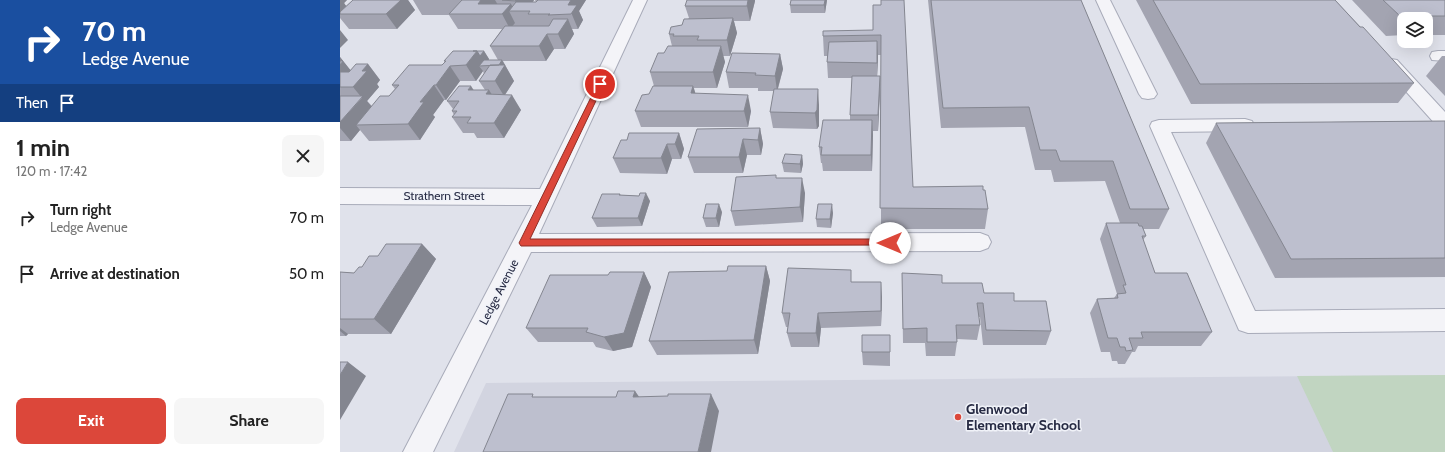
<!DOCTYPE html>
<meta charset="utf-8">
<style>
:root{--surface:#fff;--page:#f6f6f6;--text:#222;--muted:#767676;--accent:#dc473a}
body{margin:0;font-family:Cabin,sans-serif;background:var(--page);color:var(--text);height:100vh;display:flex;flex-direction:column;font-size:15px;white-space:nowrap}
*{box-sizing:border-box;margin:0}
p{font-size:13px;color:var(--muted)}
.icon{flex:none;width:22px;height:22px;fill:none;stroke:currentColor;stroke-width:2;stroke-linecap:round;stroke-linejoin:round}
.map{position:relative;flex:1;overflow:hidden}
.sheet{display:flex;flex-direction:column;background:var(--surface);width:340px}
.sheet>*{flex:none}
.hud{background:#1a4fa0;color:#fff;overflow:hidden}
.controls{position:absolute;left:1057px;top:12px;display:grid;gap:8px}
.controls a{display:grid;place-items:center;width:36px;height:36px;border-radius:8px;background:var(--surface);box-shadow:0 4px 16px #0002;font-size:20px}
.pin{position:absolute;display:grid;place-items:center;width:34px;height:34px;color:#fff;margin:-17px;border:2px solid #fff;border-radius:50%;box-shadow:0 1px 4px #0007}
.me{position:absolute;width:44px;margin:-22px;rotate:270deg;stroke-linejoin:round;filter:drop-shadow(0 0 3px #0008)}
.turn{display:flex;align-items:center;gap:14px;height:84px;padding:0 16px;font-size:18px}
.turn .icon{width:52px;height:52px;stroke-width:2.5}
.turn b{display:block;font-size:28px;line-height:34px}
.then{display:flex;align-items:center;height:38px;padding:0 16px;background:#0003;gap:8px;font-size:15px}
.round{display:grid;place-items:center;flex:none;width:42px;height:42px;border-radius:8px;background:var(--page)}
.summary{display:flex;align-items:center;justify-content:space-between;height:68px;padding:0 16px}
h1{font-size:24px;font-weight:800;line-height:30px}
.primary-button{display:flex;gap:8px;margin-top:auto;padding:8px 16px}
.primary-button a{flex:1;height:46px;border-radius:8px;background:var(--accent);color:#fff;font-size:16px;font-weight:800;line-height:46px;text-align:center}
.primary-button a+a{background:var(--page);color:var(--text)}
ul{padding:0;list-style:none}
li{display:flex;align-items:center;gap:12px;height:56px;padding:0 16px}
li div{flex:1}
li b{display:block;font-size:15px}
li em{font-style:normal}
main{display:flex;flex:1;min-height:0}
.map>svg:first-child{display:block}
</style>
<main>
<section class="sheet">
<div class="hud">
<div class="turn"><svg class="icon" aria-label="right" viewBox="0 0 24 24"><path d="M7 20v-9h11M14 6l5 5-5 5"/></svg><div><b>70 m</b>Ledge Avenue</div></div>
<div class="then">Then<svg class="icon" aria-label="arrive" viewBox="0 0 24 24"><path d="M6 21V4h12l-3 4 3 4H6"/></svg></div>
</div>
<div class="summary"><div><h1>1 min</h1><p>120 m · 17:42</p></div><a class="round"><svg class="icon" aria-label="close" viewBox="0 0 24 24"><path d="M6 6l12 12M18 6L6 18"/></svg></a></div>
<ul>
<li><svg class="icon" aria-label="right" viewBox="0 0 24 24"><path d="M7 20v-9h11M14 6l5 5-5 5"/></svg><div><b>Turn right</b><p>Ledge Avenue</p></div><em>70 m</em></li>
<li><svg class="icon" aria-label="arrive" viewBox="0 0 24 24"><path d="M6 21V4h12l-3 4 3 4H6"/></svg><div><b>Arrive at destination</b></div><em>50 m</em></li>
</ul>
<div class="primary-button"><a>Exit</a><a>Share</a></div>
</section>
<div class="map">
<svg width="1105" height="452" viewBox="0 0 1105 452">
<rect width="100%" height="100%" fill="#e0e2eb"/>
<!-- built -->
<path fill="#d2d4e0" d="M1105,375V452H114L146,383Z"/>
<!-- green -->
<path fill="#c1d5c1" d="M1105,375V452H993L957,376Z"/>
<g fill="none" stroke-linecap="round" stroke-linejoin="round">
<defs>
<path id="minor" d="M293,0H307L199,234L640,233L648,236L651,242L648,248L640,251L191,252L93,452H63L192,205L0,204V188L200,189Z
M756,0H770L817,94L814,98L808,99L802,98L799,94Z
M1098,51H1105V61L1092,60L1090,56L1092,52Z
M1051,59L1057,60L1105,112V128L1097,126L1045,68L1043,64L1045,60Z
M905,119L912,121L914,125L912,129L905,131L831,132L915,311L1105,309V331L908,333L899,330L810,126L812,122L819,120Z"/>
</defs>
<!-- minor casing -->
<use href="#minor" stroke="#a8abb9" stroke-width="2"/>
<!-- minor -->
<use href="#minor" fill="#f4f4f8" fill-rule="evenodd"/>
</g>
<!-- wall -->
<path fill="#a3a4b1" d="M0,0H7L4,3L6,6L13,0H68L75,10L57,29H9L0,18Z
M73,0H194L193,2H196L195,0H246L239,11L243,20L238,29H232L234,34L225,49H214L206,61H163L174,81L165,95L181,110L164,138H137L134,133H123L112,117L114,115L112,111L113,109L107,101L134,90H145L139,81L144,74L143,71L136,81H120L106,100H104L93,115L95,117L80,140L29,141L20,130L11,141H0V57L10,70L28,64L40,80L37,84L39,87L27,101L32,106L49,96L55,89L52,85L102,65L105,62L104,61L144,51L149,59V60H158L150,46L162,29H118L109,15H82Z
M487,0L485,13H451L450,5Z
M588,0H741L829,209L819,229H803L806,236L803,240L815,273L872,332L861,346H798L795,352H792L785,364H778L777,361H772L770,352H761L750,313L757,299L774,298L777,294L760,239L766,223H780L765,181L714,182L711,170H695L685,127L601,128Z
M796,0H995L1074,83L1058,103L851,104Z
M1012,0H1105V35H1086V19H1064V35L1046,36Z
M415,1L410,21H394L397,33L390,56H383L385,62L377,88H354L355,93L411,111L408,127H301L295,111L309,94L314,86L310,72L324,53L332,46L329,34L342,25L349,18L345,6Z
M541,5L573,187L648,209L645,229H541V55H538L537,76H540V91L538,131H533L532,171H483L482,163H481L479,147L510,120V115L512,78H488L487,62V56H484L483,36L533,30Z
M440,54L443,69L438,89L479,105V126L477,129L433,128L430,112L434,91H418V88H389L386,72Z
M1102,56H1105V96L1086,76Z
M1105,121V277L935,278L866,143L876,123Z
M420,128L423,144L421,155H407L403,173H354L348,157Z
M339,133L344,149L341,159H332L327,174L280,173L273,158L287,140Z
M462,155L463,164L461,173L444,172L442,163Z
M437,178L465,193L463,222L395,226L391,211Z
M280,194L281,195L299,196L310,201L302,226L257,227L252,218Z
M382,212L379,227H366L363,218Z
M493,213L491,228L477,227L476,219Z
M82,244L96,259L51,334H8L6,336H0V272L14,273L38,256Z
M426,266L430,281L418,354L317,355L309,341L387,271Z
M304,272L311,287L292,347L273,351L256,347L253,342H198L186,328L268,275Z
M562,273L674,301L711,331L706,345H643L640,317H639L640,325L637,340L617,339V342L615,356H586L585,343H563Z
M512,282L542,297L541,326L481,328L479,347H451L447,333L448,327H446L442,313Z
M550,335V366L523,365L522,352Z"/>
<!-- shaded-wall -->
<path fill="#848690" d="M0,0H7L4,3L9,10L0,14Z
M61,0H68L75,10L57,29L46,14Z
M141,0H155L158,5L138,4Z
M176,0H194L186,11H180L175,1Z
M231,0H246L239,11L243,20L238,29L228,5Z
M408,0H415V1L410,21L407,6Z
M485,0H487L485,13L484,5Z
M171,4L175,11H169L175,23L170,29L162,14Z
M393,18L397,33L390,56L387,40Z
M228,19L234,34L225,49L218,34Z
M0,30L8,40L0,48Z
M207,34L214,49L206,61L199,46Z
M537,41L538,57L537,79Z
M381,46L385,62L377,88L373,72Z
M137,51H144L149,59L145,65L139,66L143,71L136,81L126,65Z
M440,54L443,69L437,91L435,76Z
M0,57L16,77L0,87Z
M162,60L174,81L164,96L155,81L158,66Z
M28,64L40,80L37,84L39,87L27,101L36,112L16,125L20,130L11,141L0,128V122L22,98L13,87L22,71Z
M110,66L120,81L106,100L96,85Z
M540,76V91L538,131V115Z
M94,85L104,100L93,115L95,117L80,140L68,124L80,102Z
M131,86L141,101L128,90Z
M353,86L358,101L351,93Z
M478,89L479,105V126L477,129L475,113Z
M149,90L159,106L146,94Z
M172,95L181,110L164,138L154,123Z
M408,95L411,111L408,127L404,111Z
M532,120L533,135L532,171L531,155Z
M420,128L423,144L421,155L418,140Z
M339,133L344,149L341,159L335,144Z
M403,139L407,155L403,173L399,157Z
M327,144L332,159L327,174L321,158Z
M462,155L463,164L461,173L460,164Z
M462,178L465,193L463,222L460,207Z
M306,193L310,201L302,226L298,218Z
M379,204L382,212L379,227L376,218Z
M492,204L493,213L491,228L490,219Z
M82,244L96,259L51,334L34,319Z
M426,266L430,281L418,354L414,340Z
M304,272L311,287L292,347L273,351L264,337Z
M541,282L542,297L541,326Z
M478,313L481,328L479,347L476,333Z
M0,328L8,334L6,336L0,331Z
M8,362L26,376L0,420V375Z
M295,391L307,408L293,397Z
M371,394L379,411L371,452H358Z"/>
<!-- building -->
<path fill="#bdbfce" stroke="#848690" d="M13,0H61L46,14H0V12Z
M122,0H141L138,4H171L162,14H109Z
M162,0H176L175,1Z
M198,0H231L228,5H237L231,14L208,15L210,14H188L190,11H169L176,2H196Z
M347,0H408L407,6H345Z
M451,0H485L484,5H450Z
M541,0H564L573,187L643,186V190H645L648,209L540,208L541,35L483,36V31L533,30V5H541Z
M591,0H741L829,209H790L773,161H720L716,150H700L689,107L603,108Z
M813,0H995L1020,27H1023L1074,83L860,84Z
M1043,0H1105V16H1060Z
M393,18L387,40H357L359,36H333L334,34H329L331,27L342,25L344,19Z
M213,19H228L218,34H207L199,46H150L165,26H209Z
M537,41V63L487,62L489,42Z
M328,46H381L373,72H310L318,53H324Z
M113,51H137L126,65L110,66L96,85H94L80,102H84L68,124L16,125L40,96H49L59,85H52L69,65H102L106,61H104Z
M133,51H144L140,56L137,51Z
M392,53L440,54L435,76L415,75L416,73L386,72Z
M144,60H162L159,65L139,66Z
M0,61H3L0,65Z
M16,64H28L22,71H27L13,87H0V72H9Z
M150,65H165L155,81H139Z
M512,76H540L538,115H510Z
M119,86H131L128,90H149L146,94L172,95L154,123H127L131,117H112L117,111H112L119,101H107Z
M313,86H353L351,93L408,95L404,111H295L302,95L309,94Z
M434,89H478L477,110L475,113L430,112Z
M0,96H23L0,122Z
M483,120H532L531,155H481L482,147H479Z
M1105,121V258L951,259L876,123Z
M420,128L418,140L403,139L399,157H348L357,129Z
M289,133H339L335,144H327L321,158H273L281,140H287Z
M445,154L462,155L460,164L442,163Z
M436,175V178H462L460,207L391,211L396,177Z
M300,193H306L298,218H252L262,194H280L279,195L299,196Z
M366,204H379L376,218H363Z
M478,204H492L490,219H476Z
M766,223H798L799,226H802L806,236H802L815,273H847L872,332H801L803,338H789L793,350L786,351L785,347H780L777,338H768L757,299L778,298L777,294L786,293L783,285H786Z
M46,244H82L34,319H0V272L14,273L19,267H22L29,256H38Z
M388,266H426L414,340L309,341L329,272L387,271Z
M448,268L511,270V282H541V311L478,313L476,333H447L450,313H442Z
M270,272H304L284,333L264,337L246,332L248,328H186L210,275H268Z
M562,273L602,275V283H642L644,293H674V301H706L711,331L646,330L643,303H637L640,325H616L617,342H587V328L563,329Z
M522,335H550V352H522Z
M0,362H8L0,375Z
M278,391H295L293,397L328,396V394H371L358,452H143L168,394H193L192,397H276Z"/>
<!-- route -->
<path fill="#dc473a" stroke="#8f2e26" d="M258,83L264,84L190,239H550L554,240V245L181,246L179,243Z"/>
<!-- markers -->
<circle fill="#dc473a" stroke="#f0f2f8" stroke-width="1.5" cx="618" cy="417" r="4"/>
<g text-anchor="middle" stroke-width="3" stroke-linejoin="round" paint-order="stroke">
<!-- street labels -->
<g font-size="12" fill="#272b44" stroke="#f0f2f8">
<text x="104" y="200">Strathern Street</text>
<text transform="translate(159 292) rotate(-63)" y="4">Ledge Avenue</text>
</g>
<!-- near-poi labels -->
<g font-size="14" font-weight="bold" fill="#272b44" stroke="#f0f2f8" text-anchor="start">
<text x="626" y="414">Glenwood<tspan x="626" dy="16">Elementary School</tspan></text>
</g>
</g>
</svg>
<div class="controls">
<a><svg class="icon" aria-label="layers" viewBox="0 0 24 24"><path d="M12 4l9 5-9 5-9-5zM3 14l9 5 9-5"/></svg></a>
</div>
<div class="pin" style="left:260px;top:84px;background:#d93025"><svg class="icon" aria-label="arrive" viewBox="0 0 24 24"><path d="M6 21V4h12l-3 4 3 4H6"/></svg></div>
<svg class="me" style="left:550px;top:243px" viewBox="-20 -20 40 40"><circle r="19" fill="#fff"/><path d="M0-13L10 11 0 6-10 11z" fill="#dc473a"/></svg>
</div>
</main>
